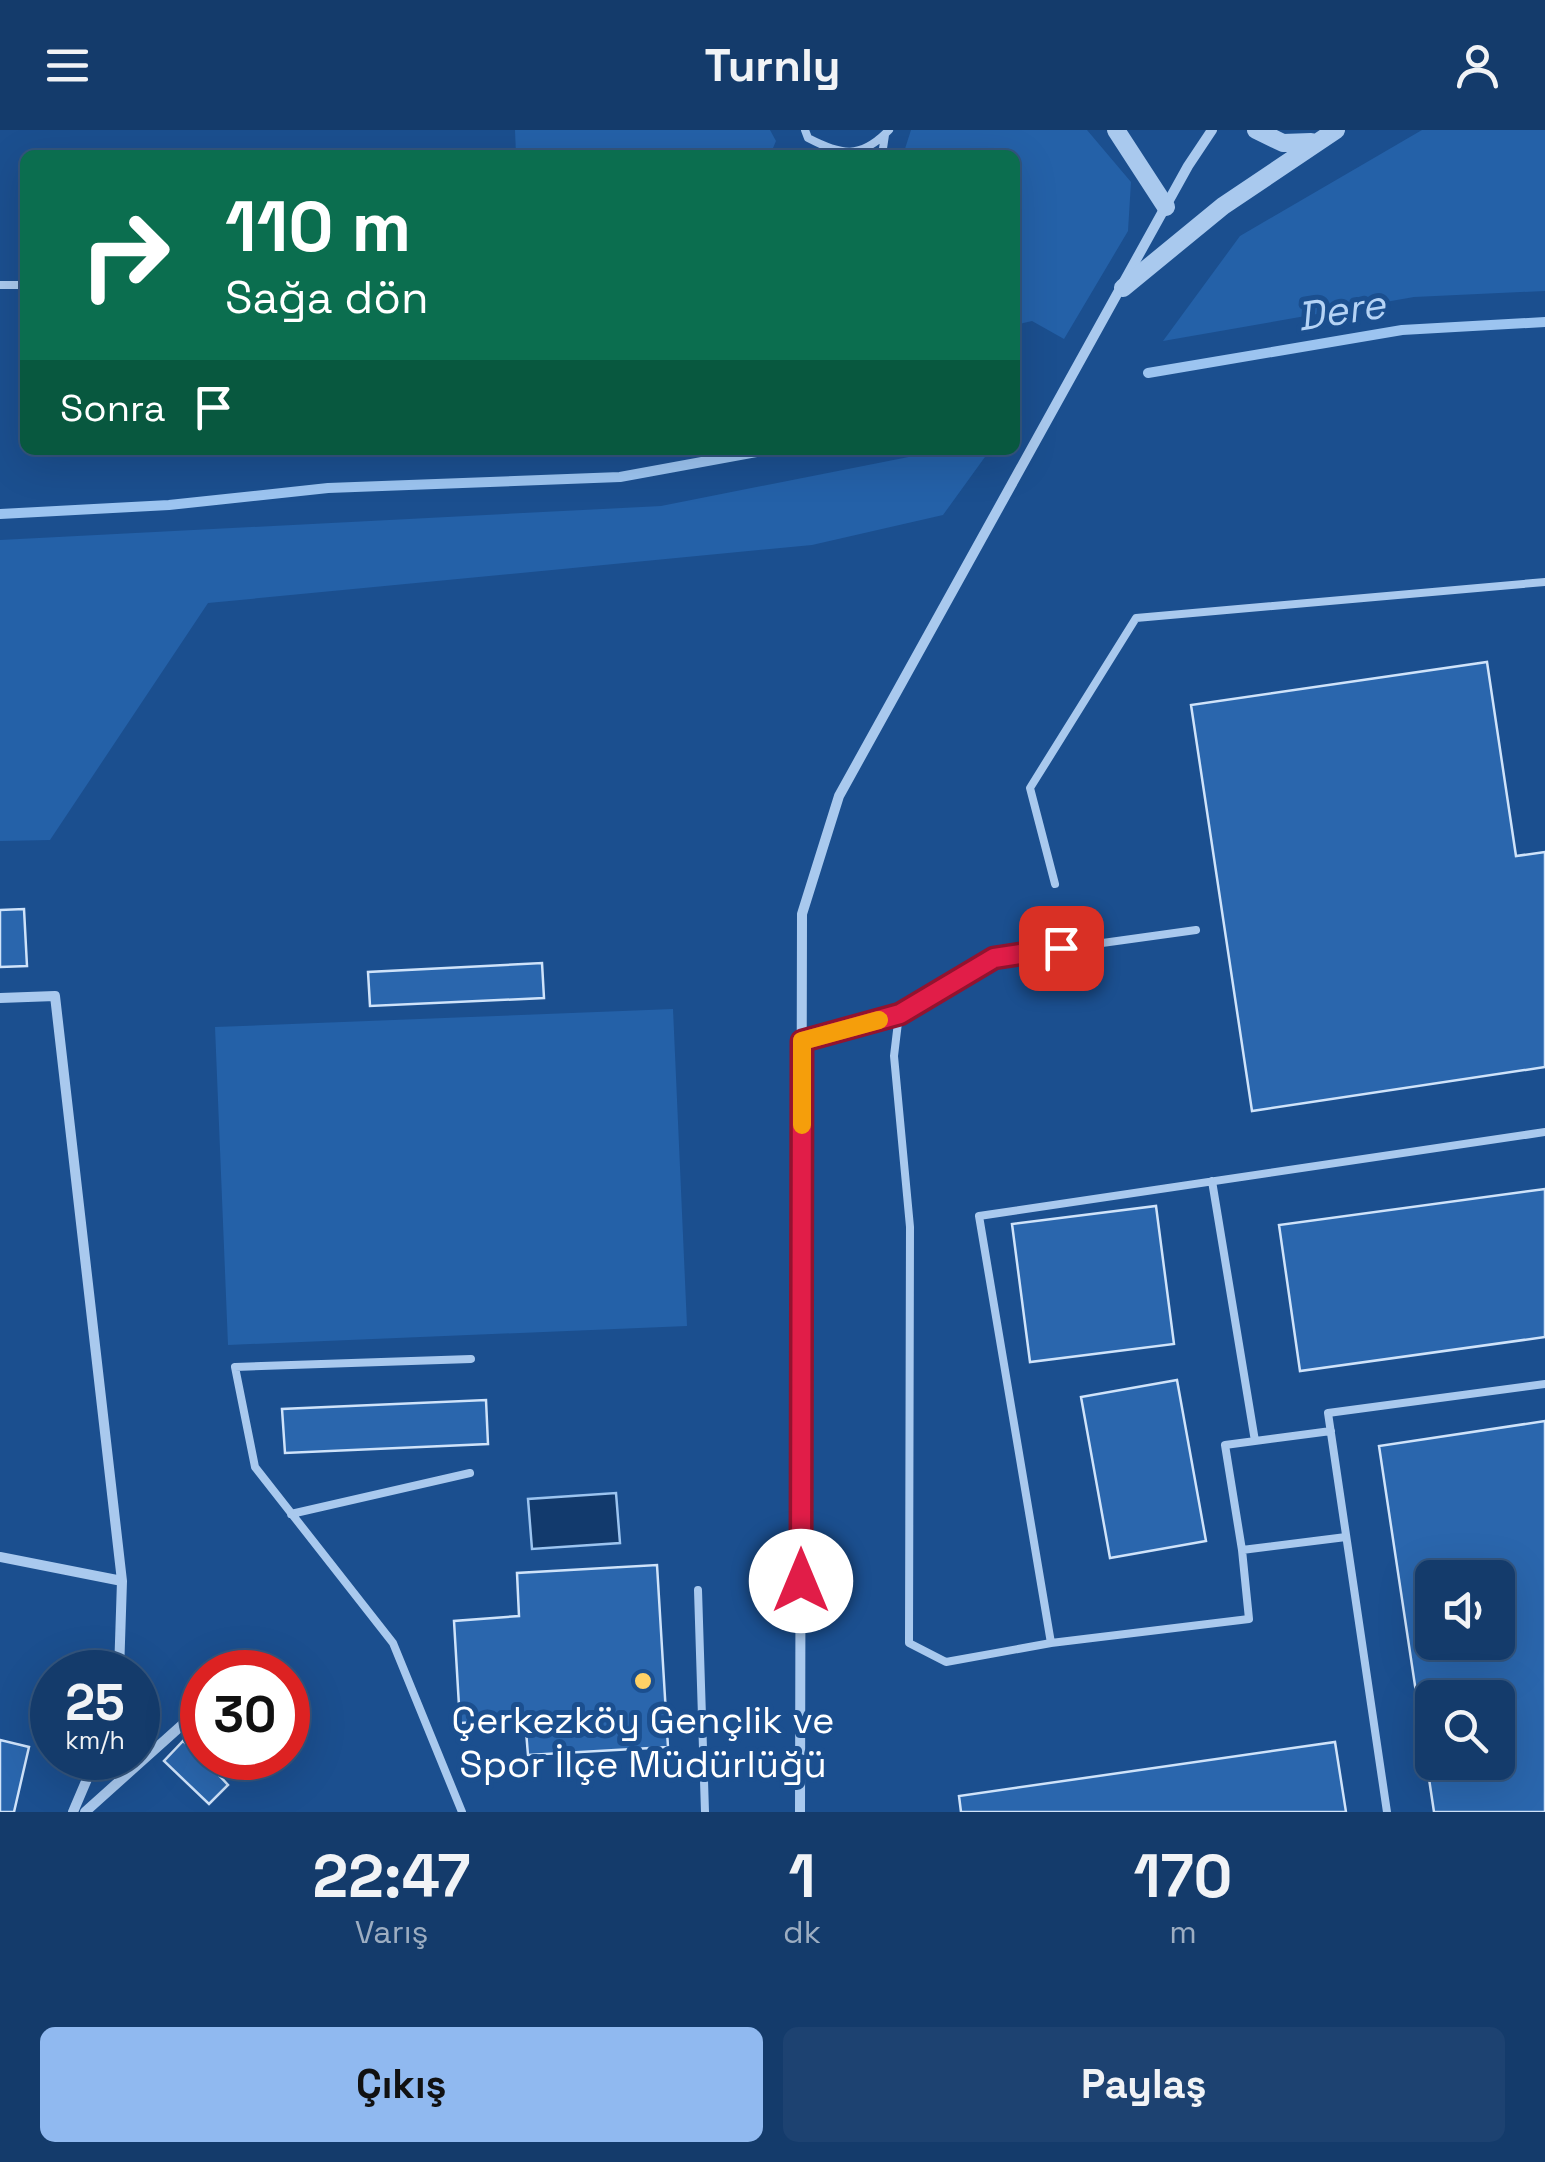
<!DOCTYPE html>
<html lang="tr">
<meta charset="utf-8">
<style>
:root{--surface:#143b6b;--page:#1d4271;--text:#f1f3f6;--muted:#9dadc1;--line:#33557e;--accent:#90b9f0}
body{margin:0;font-family:"Space Grotesk",sans-serif;background:var(--page);color:var(--text);height:100vh;display:flex;flex-direction:column;font-size:38px;white-space:nowrap}
*{box-sizing:border-box;margin:0}
p{font-size:32px;color:var(--muted)}
.icon{flex:none;width:55px;height:55px;fill:none;stroke:currentColor;stroke-width:2;stroke-linecap:round;stroke-linejoin:round}
.map{position:relative;height:1682px;overflow:hidden}
.panel{display:flex;flex-direction:column;background:var(--surface);flex:1}
.panel>*{flex:none}
.hud{position:absolute;left:20px;top:20px;width:1000px;height:305px;border-radius:15px;box-shadow:0 10px 40px #0002,0 0 0 2px var(--line);background:#0b6e4f;color:#fff;overflow:hidden}
.controls{position:absolute;left:1415px;top:1430px;display:grid;gap:20px}
.controls a{display:grid;place-items:center;width:100px;height:100px;border-radius:15px;background:var(--surface);box-shadow:0 10px 40px #0002,0 0 0 2px var(--line);font-size:50px}
.speed{position:absolute;left:30px;top:1520px;display:flex;gap:20px;font-size:50px;font-weight:700;text-align:center}
.speed>*{display:grid;place-content:center;width:130px;height:130px;border-radius:50%;background:var(--surface);box-shadow:0 10px 40px #0002,0 0 0 2px var(--line);line-height:1}
.speed small{font-size:25px;font-weight:400}
.speed .limit{border:15px solid #d22;background:#fff;color:#111}
.pin{position:absolute;display:grid;place-items:center;width:85px;height:85px;color:#fff;margin:-42px;border-radius:20px;box-shadow:0 5px 15px #0006}
.me{position:absolute;width:110px;margin:-55px;rotate:0deg;stroke-linejoin:round;filter:drop-shadow(0 0 8px #0008)}
.turn{display:flex;align-items:center;gap:35px;height:210px;padding:0 40px;font-size:45px}
.turn .icon{width:130px;height:130px;stroke-width:2.5}
.turn b{display:block;font-size:70px;line-height:85px}
.then{display:flex;align-items:center;height:95px;padding:0 40px;background:#0003;gap:20px;font-size:38px}
.eta{display:flex;justify-content:space-evenly;align-items:center;height:170px;text-align:center}
.eta b{font-size:60px;font-weight:700;line-height:70px}
.action{display:flex;gap:20px;margin-top:auto;padding:20px 40px}
.action a{flex:1;height:115px;border-radius:15px;background:var(--accent);color:#111;font-size:40px;font-weight:700;line-height:115px;text-align:center}
.action a+a{background:var(--page);color:var(--text)}
header{display:flex;justify-content:space-between;align-items:center;height:130px;padding:0 40px;background:var(--surface);font-size:45px;font-weight:700}
.map>svg:first-child{display:block}
</style>
<header><svg class="icon" aria-label="menu" viewBox="0 0 24 24"><path d="M4 6h16M4 12h16M4 18h16"/></svg>Turnly<svg class="icon" aria-label="person" viewBox="0 0 24 24"><circle cx="12" cy="8" r="4"/><path d="M4 21q1-7 8-7t8 7"/></svg></header>
<div class="map">
<svg width="1545" height="1682" viewBox="0 0 1545 1682">
<rect width="100%" height="100%" fill="#1b4f8f"/>
<!-- green -->
<path fill="#2461a8" d="M515,0H770L776,11L770,25H516Z
M911,0H1087L1131,52L1128,101L1064,209L1032,191L1015,195V25H903Z
M1422,0H1545V161L1414,167L1163,211L1240,106Z
M944,320H990L943,385L812,415L208,473L50,710L0,711V410L661,376Z
M673,879L687,1196L228,1215L215,897Z"/>
<!-- water -->
<path fill="#123a6d" stroke="#9cc4f0" stroke-width="2.5" d="M616,1363L620,1413L532,1419L528,1369Z"/>
<g fill="none" stroke-linecap="round" stroke-linejoin="round">
<!-- stream -->
<path stroke="#9cc4f0" stroke-width="10" d="M1148,243L1402,200L1545,192
M0,384L169,375L328,358L620,347L767,320"/>
</g>
<!-- building -->
<path fill="#2a66ad" stroke="#cfe3fa" stroke-width="2.5" fill-rule="evenodd" d="M1487,532L1516,726L1545,722V937L1252,981L1191,575Z
M24,779L27,836L0,837V780Z
M542,833L544,868L370,876L368,842Z
M1545,1059V1207L1300,1241L1279,1095Z
M1156,1076L1174,1214L1030,1232L1012,1094Z
M1177,1250L1206,1411L1110,1428L1081,1267Z
M486,1270L488,1314L285,1323L282,1279Z
M1545,1291V1682H1434L1379,1316ZM1432,1448H1498V1512H1432ZM1432,1568H1498V1632H1432Z
M657,1435L668,1617L528,1625L525,1589L460,1593L454,1491L519,1486L517,1443Z
M201,1608L202,1628H232L217,1643L228,1655L209,1674L164,1631L183,1611L191,1618Z
M0,1610L29,1617L14,1682H0Z
M1335,1612L1346,1682H961L959,1666Z"/>
<g fill="none" stroke-linecap="round" stroke-linejoin="round">
<!-- service -->
<path stroke="#a9c9ee" stroke-width="8" d="M805,0L808,8C841,25 860,30 889,0
M882,25L885,5
M0,155H25
M1055,754L1030,658L1136,488L1545,452
M1196,800L994,828L899,884L894,926L910,1097L909,1513L946,1532L1051,1513L1249,1489L1242,1420
M802,911L899,884
M1212,1051L1255,1311
M1331,1301L1225,1315L1242,1420L1346,1407
M291,1384L470,1343
M698,1460L705,1682
M1051,1513L979,1086L1545,1002
M462,1682L393,1513L255,1337L235,1237L471,1229
M1387,1682L1328,1283L1545,1254"/>
<!-- minor -->
<path stroke="#a9c9ee" stroke-width="10" d="M0,868L55,866L122,1451
M0,1427L122,1451L119,1542
M73,1682L96,1628
M85,1682L202,1577
M800,1682L802,784L839,666L1188,36L1212,0"/>
<!-- tertiary -->
<path stroke="#a9c9ee" stroke-width="18" d="M1116,0L1166,77
M1256,0L1283,13L1311,12
M1123,158L1223,76L1336,0"/>
</g>
<g fill="none" stroke-linecap="round" stroke-linejoin="round">
<defs>
<path id="route" d="M801,1451L802,911L900,884L994,828L1061,818"/>
</defs>
<!-- route casing -->
<use href="#route" stroke="#92132f" stroke-width="25"/>
<!-- route -->
<use href="#route" stroke="#e11d48" stroke-width="18"/>
<!-- slow -->
<path stroke="#f59e0b" stroke-width="18" d="M802,995V911L879,890"/>
</g>
<!-- markers -->
<circle fill="#ffd166" stroke="#1b4f8f" stroke-width="4" cx="643" cy="1551" r="10"/>
<g text-anchor="middle" stroke-width="10" stroke-linejoin="round" paint-order="stroke">
<!-- poi labels -->
<g font-size="38" fill="#fff" stroke="#1b4f8f">
<text x="643" y="1603">Çerkezköy Gençlik ve<tspan x="643" dy="44">Spor İlçe Müdürlüğü</tspan></text>
</g>
<!-- water labels -->
<g font-size="40" font-style="italic" fill="#b5d3f5" stroke="#1b4f8f">
<text transform="translate(1341 180) rotate(-9)" y="14">Dere</text>
</g>
</g>
</svg>
<div class="controls">
<a><svg class="icon" aria-label="sound" viewBox="0 0 24 24"><path d="M4 9h4l5-4v14l-5-4H4zM17 9q2 3 0 6"/></svg></a>
<a><svg class="icon" aria-label="search" viewBox="0 0 24 24"><circle cx="10" cy="10" r="6"/><path d="M15 15l6 6"/></svg></a>
</div>
<div class="speed"><div>25<small>km/h</small></div><div class="limit">30</div></div>
<div class="pin" style="left:1061px;top:818px;background:#d93025"><svg class="icon" aria-label="arrive" viewBox="0 0 24 24"><path d="M6 21V4h12l-3 4 3 4H6"/></svg></div>
<svg class="me" style="left:801px;top:1451px" viewBox="-20 -20 40 40"><circle r="19" fill="#fff"/><path d="M0-13L10 11 0 6-10 11z" fill="#e11d48"/></svg>
<div class="hud">
<div class="turn"><svg class="icon" aria-label="right" viewBox="0 0 24 24"><path d="M7 20v-9h11M14 6l5 5-5 5"/></svg><div><b>110 m</b>Sağa dön</div></div>
<div class="then">Sonra<svg class="icon" aria-label="arrive" viewBox="0 0 24 24"><path d="M6 21V4h12l-3 4 3 4H6"/></svg></div>
</div>
</div>
<section class="panel">
<div class="eta">
<div><b>22:47</b><p>Varış</p></div>
<div><b>1</b><p>dk</p></div>
<div><b>170</b><p>m</p></div>
</div>
<div class="action"><a>Çıkış</a><a>Paylaş</a></div>
</section>
